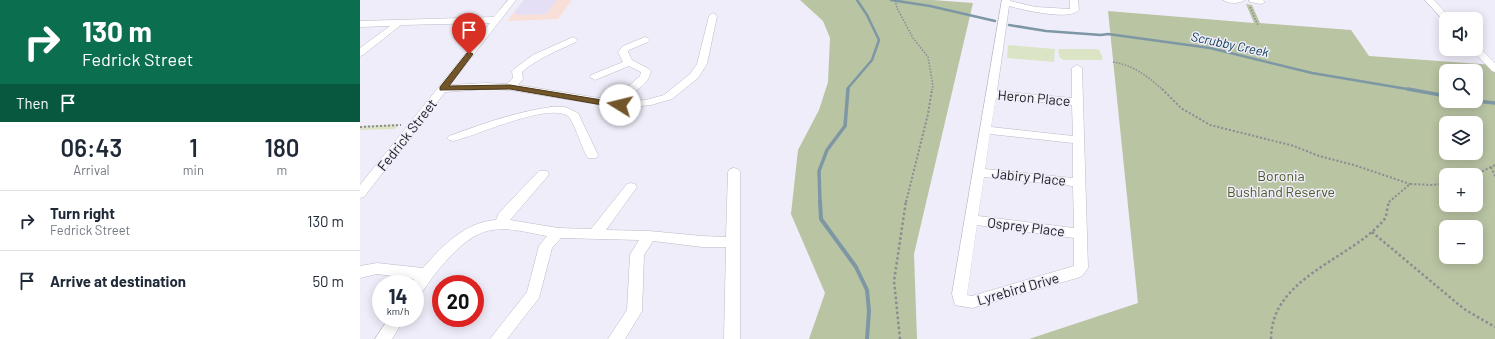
<!DOCTYPE html>
<meta charset="utf-8">
<style>
:root{--surface:#fff;--page:#f2f2f3;--text:#1f2937;--muted:#747a83;--line:#e0e1e3}
body{margin:0;font-family:Barlow,sans-serif;background:var(--page);color:var(--text);height:100vh;display:flex;flex-direction:column;font-size:15px;white-space:nowrap}
*{box-sizing:border-box;margin:0}
p{font-size:13px;color:var(--muted)}
.icon{flex:none;width:22px;height:22px;fill:none;stroke:currentColor;stroke-width:2;stroke-linecap:round;stroke-linejoin:round}
.map{position:relative;flex:1;overflow:hidden}
.sheet{display:flex;flex-direction:column;background:var(--surface);width:360px}
.sheet>*{flex:none}
.top-card{background:#0b6e4f;color:#fff;overflow:hidden}
.buttons{position:absolute;left:1079px;top:12px;display:grid;gap:8px}
.buttons a{display:grid;place-items:center;width:44px;height:44px;border-radius:8px;background:var(--surface);box-shadow:0 2px 10px #0003;font-size:20px}
.speed{position:absolute;left:12px;top:275px;display:flex;gap:8px;font-size:20px;font-weight:700;text-align:center}
.speed>*{display:grid;place-content:center;width:52px;height:52px;border-radius:50%;background:var(--surface);box-shadow:0 2px 10px #0003;line-height:1}
.speed small{font-size:10px;font-weight:400}
.speed .limit{border:6px solid #d22;background:#fff;color:#111}
.pin{position:absolute;display:grid;place-items:center;width:34px;height:34px;color:#fff;margin:-41px -17px;border-radius:50% 50% 50% 0;rotate:-45deg;box-shadow:0 0 4px #0007}
.pin .icon{rotate:45deg}
.me{position:absolute;width:44px;margin:-22px;rotate:279deg;stroke-linejoin:round;filter:drop-shadow(0 0 3px #0008)}
.turn{display:flex;align-items:center;gap:14px;height:84px;padding:0 16px;font-size:18px}
.turn .icon{width:52px;height:52px;stroke-width:2.5}
.turn b{display:block;font-size:28px;line-height:34px}
.then{display:flex;align-items:center;height:38px;padding:0 16px;background:#0003;gap:8px;font-size:15px}
.eta{display:flex;justify-content:space-evenly;align-items:center;height:68px;text-align:center}
.eta b{font-size:24px;font-weight:600;line-height:28px}
ul{padding:0;list-style:none}
li{display:flex;align-items:center;gap:12px;height:60px;padding:0 16px;border-top:1px solid var(--line)}
li div{flex:1}
li b{display:block;font-size:15px}
li em{font-style:normal}
main{display:flex;flex:1;min-height:0}
.map>svg:first-child{display:block}
</style>
<main>
<section class="sheet">
<div class="top-card">
<div class="turn"><svg class="icon" aria-label="right" viewBox="0 0 24 24"><path d="M7 20v-9h11M14 6l5 5-5 5"/></svg><div><b>130 m</b>Fedrick Street</div></div>
<div class="then">Then<svg class="icon" aria-label="arrive" viewBox="0 0 24 24"><path d="M6 21V4h12l-3 4 3 4H6"/></svg></div>
</div>
<div class="eta">
<div><b>06:43</b><p>Arrival</p></div>
<div><b>1</b><p>min</p></div>
<div><b>180</b><p>m</p></div>
</div>
<ul>
<li><svg class="icon" aria-label="right" viewBox="0 0 24 24"><path d="M7 20v-9h11M14 6l5 5-5 5"/></svg><div><b>Turn right</b><p>Fedrick Street</p></div><em>130 m</em></li>
<li><svg class="icon" aria-label="arrive" viewBox="0 0 24 24"><path d="M6 21V4h12l-3 4 3 4H6"/></svg><div><b>Arrive at destination</b></div><em>50 m</em></li>
</ul>
</section>
<div class="map">
<svg width="1135" height="339" viewBox="0 0 1135 339">
<rect width="100%" height="100%" fill="#f0edfa"/>
<!-- commercial -->
<path fill="#f8dfd8" d="M197,0H212L198,19L147,21L154,12L157,15L186,14Z"/>
<!-- built -->
<path fill="#e4dff4" d="M164,0H197L186,14L157,15L154,12Z"/>
<!-- green -->
<path fill="#dbe5c6" d="M648,45L695,49L694,62L647,58Z
M700,49H736L739,50L743,58L741,60H704L700,58L698,50Z
M39,124L35,129L0,130V126Z"/>
<!-- forest -->
<path fill="#b9c4a3" fill-rule="evenodd" d="M440,0H573L613,3L554,254L557,339H449L465,293L431,214L438,150L459,110L468,82L470,38L463,21Z
M886,4L892,5L900,23L991,30L1009,56L1135,65V339H669L778,303L748,11L894,23ZM1086,71H1116V101H1086ZM1086,123H1116V153H1086ZM1086,175H1116V205H1086ZM1086,227H1116V257H1086Z"/>
<g fill="none" stroke-linecap="round" stroke-linejoin="round">
<!-- stream-far2 -->
<path stroke="#7e97a5" stroke-width="2.5" d="M531,0L570,6L635,21
M649,25L686,31L741,35L748,34L850,48L952,73L1053,90
M488,90V88L512,60L519,40L507,15L497,0"/>
<!-- stream-far1 -->
<path stroke="#7e97a5" stroke-width="3.5" d="M1048,89L1086,96
M1116,101L1135,103
M460,202L459,171L467,150L485,126L488,89"/>
<!-- stream -->
<path stroke="#7e97a5" stroke-width="4" d="M460,201L461,219L496,267L507,290L509,311L507,339"/>
<defs>
<path id="minor" d="M148,0H156L90,85L126,83L147,84L153,78L152,71L154,69L173,55L213,37L218,40L216,42C197,51 178,58 162,72L163,79L158,85L239,98L264,90L280,76L281,72L269,66L235,80L230,77L231,75L263,62L258,52L263,46L285,37L288,38L290,40L288,42L269,50L268,52L272,60L289,69L291,71C288,88 267,96 253,101L260,102L286,100L304,95L330,74L337,64L349,16L353,13L357,16L347,64L338,78L312,99L291,105L260,108L150,90L126,89L85,92L4,197L0,198V185L130,23L41,25L3,55L0,56V48L30,26L0,27V21L134,17Z
M642,0H650V1L676,7L710,9V0H718L719,10C709,21 664,10 649,6L637,91L712,98V68L717,65L722,68L728,268L722,276L717,278L612,308L595,305L592,294ZM636,98L712,105L713,136L631,127ZM630,134L713,143V178L625,169ZM624,177L713,186L714,228L618,216ZM617,225L714,238V266L612,296L607,295Z
M863,0H885C880,4 868,4 863,0Z
M889,0H903L905,2L901,4L890,2Z
M1065,0H1074L1091,19H1086V21H1084Z
M1116,46L1119,47L1135,63V72L1132,71L1113,51L1111,49H1116Z
M191,107H205L218,113L238,155L236,158H228C222,149 214,121 208,116C188,102 116,136 93,141L89,140L87,138L89,136C122,124 155,112 191,107Z
M374,168L378,169L380,172V339H364L366,247H342L293,241L284,255L282,311L265,339H248L267,310L270,255L279,240L201,238L192,248L179,298L147,339H130L167,292L179,246L187,236C169,233 150,227 132,230C109,233 89,257 75,274C69,281 64,293 55,296V284H51L54,279L17,274L0,278V266L17,263L63,268C82,246 105,222 136,220L139,213L179,171H187L189,174L187,177L150,220L198,228L231,229L267,184L271,183L275,184L277,187L246,230L289,231L342,236L366,237L368,172L370,169Z
M29,318H45L32,339H15Z"/>
</defs>
<!-- minor casing -->
<use href="#minor" stroke="#bdbac6" stroke-width="1"/>
<!-- path-far2 -->
<path stroke="#8c8a92" stroke-width="1.5" stroke-dasharray="1.5 1.5" stroke-linecap="butt" d="M535,0L537,8L553,38L568,57L573,86L572,90
M890,7L898,25
M753,62C773,65 789,77 803,90"/>
<!-- path-far1 -->
<path stroke="#8c8a92" stroke-width="2" stroke-dasharray="2 2" stroke-linecap="butt" d="M802,89L821,108L850,125L934,146L959,156L994,165L1050,184
M0,127L41,125
M1131,167L1135,176
M1115,175L1135,165
M546,202L568,114L572,89
M1029,202L1050,184L1073,185L1086,183"/>
<!-- path -->
<path stroke="#8c8a92" stroke-width="2.5" stroke-dasharray="2.5 2.5" stroke-linecap="butt" d="M1012,232L1104,309L1135,327
M540,339L534,281L546,201
M911,339C911,278 989,260 1023,221C1028,216 1026,207 1030,201"/>
<!-- minor -->
<use href="#minor" fill="#fff" fill-rule="evenodd"/>
</g>
<!-- route -->
<path fill="#725529" stroke="#4a371b" d="M109,52L113,54L89,86L150,85L260,103L265,105L260,108L150,89L80,90V87L107,53Z"/>
<g text-anchor="middle" stroke-width="3" stroke-linejoin="round" paint-order="stroke">
<!-- far-water labels -->
<g font-size="13" font-style="italic" fill="#0f4054" stroke="#f0edfa">
<text transform="translate(870 44) rotate(12)" y="5">Scrubby Creek</text>
</g>
<!-- street labels -->
<g font-size="14" fill="#1b1a1e" stroke="#f0edfa">
<text transform="translate(674 98) rotate(5)" y="5">Heron Place</text>
<text transform="translate(47 135) rotate(-52)" y="5">Fedrick Street</text>
<text transform="translate(669 177) rotate(6)" y="5">Jabiry Place</text>
<text transform="translate(666 227) rotate(7)" y="5">Osprey Place</text>
<text transform="translate(658 289) rotate(-16)" y="5">Lyrebird Drive</text>
</g>
<!-- park labels -->
<g font-size="14" fill="#4c5a27" stroke="#f0edfa">
<text x="921" y="181">Boronia<tspan x="921" dy="16">Bushland Reserve</tspan></text>
</g>
</g>
</svg>
<div class="buttons">
<a><svg class="icon" aria-label="sound" viewBox="0 0 24 24"><path d="M4 9h4l5-4v14l-5-4H4zM17 9q2 3 0 6"/></svg></a>
<a><svg class="icon" aria-label="search" viewBox="0 0 24 24"><circle cx="10" cy="10" r="6"/><path d="M15 15l6 6"/></svg></a>
<a><svg class="icon" aria-label="layers" viewBox="0 0 24 24"><path d="M12 4l9 5-9 5-9-5zM3 14l9 5 9-5"/></svg></a>
<a>+</a>
<a>−</a>
</div>
<div class="speed"><div>14<small>km/h</small></div><div class="limit">20</div></div>
<div class="pin" style="left:109px;top:54px;background:#d93025"><svg class="icon" aria-label="arrive" viewBox="0 0 24 24"><path d="M6 21V4h12l-3 4 3 4H6"/></svg></div>
<svg class="me" style="left:260px;top:105px" viewBox="-20 -20 40 40"><circle r="19" fill="#fff"/><path d="M0-13L10 11 0 6-10 11z" fill="#725529"/></svg>
</div>
</main>
